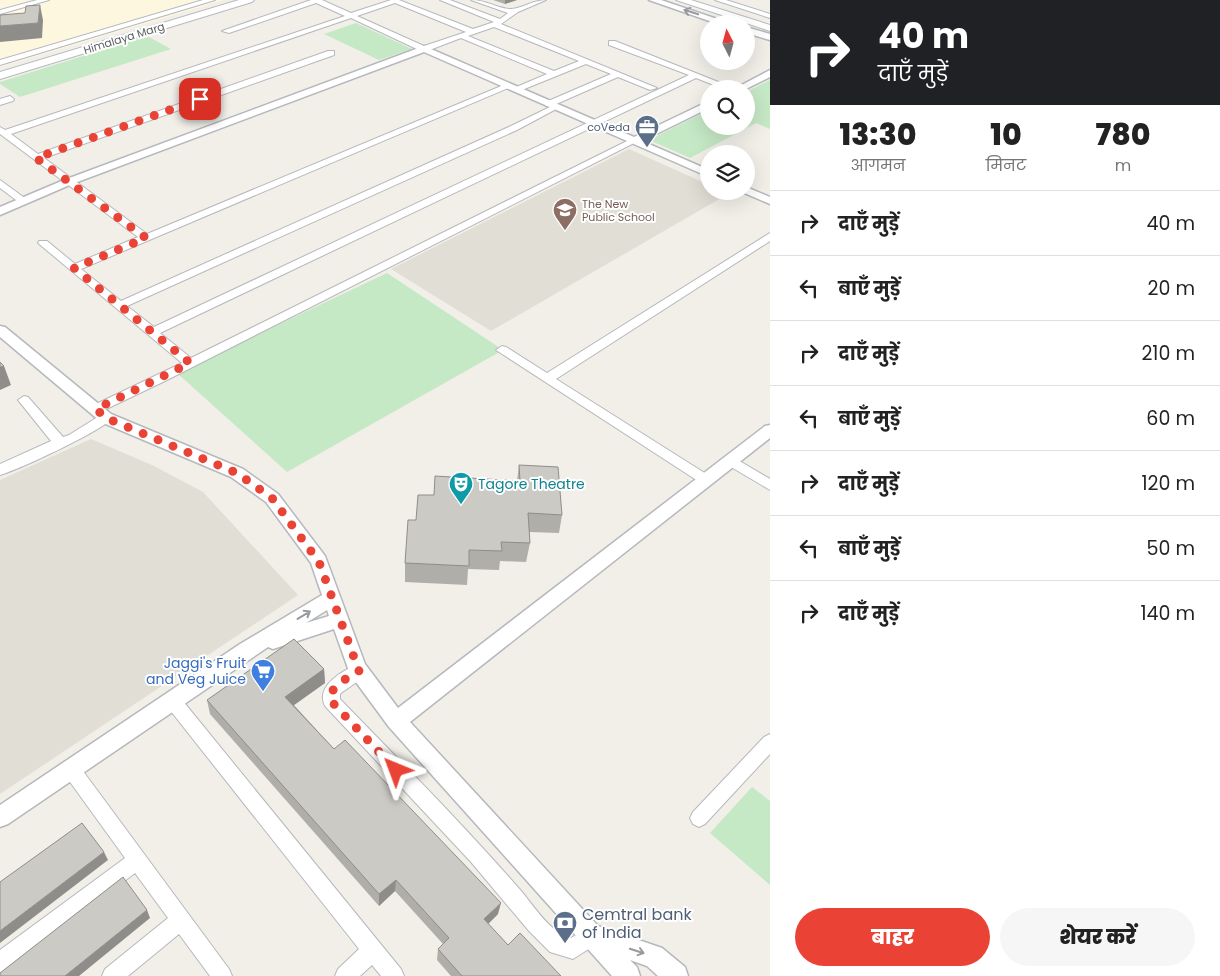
<!DOCTYPE html>
<html lang="hi">
<meta charset="utf-8">
<style>
:root{--surface:#fff;--page:#f6f6f6;--text:#222;--muted:#767676;--line:#e0e0e0;--accent:#ea4335}
body{margin:0;font-family:Poppins,"Noto Sans Devanagari",sans-serif;background:var(--page);color:var(--text);height:100vh;display:flex;flex-direction:column;font-size:19px;white-space:nowrap}
*{box-sizing:border-box;margin:0}
p{font-size:16px;color:var(--muted)}
.icon{flex:none;width:28px;height:28px;fill:none;stroke:currentColor;stroke-width:2;stroke-linecap:round;stroke-linejoin:round}
.map{position:relative;flex:1;overflow:hidden}
.side{display:flex;flex-direction:column;background:var(--surface);width:450px}
.side>*{flex:none}
.hud{background:#202124;color:#fff;overflow:hidden}
.needle{width:32px;rotate:354deg}
.controls{position:absolute;left:700px;top:15px;display:grid;gap:10px}
.controls a{display:grid;place-items:center;width:55px;height:55px;border-radius:50%;background:var(--surface);box-shadow:0 5px 20px #0002;font-size:25px}
.pin{position:absolute;display:grid;place-items:center;width:42px;height:42px;color:#fff;margin:-21px;border-radius:10px;box-shadow:0 2px 8px #0006}
.me{position:absolute;width:55px;margin:-28px;rotate:316deg;stroke-linejoin:round;filter:drop-shadow(0 0 4px #0008)}
.turn{display:flex;align-items:center;gap:18px;height:105px;padding:0 25px;font-size:22px}
.turn .icon{width:65px;height:65px;stroke-width:2.5}
.turn b{display:block;font-size:35px;line-height:42px}
.eta{display:flex;justify-content:space-evenly;align-items:center;height:85px;text-align:center}
.eta b{font-size:30px;font-weight:800;line-height:35px}
.action{display:flex;gap:10px;margin-top:auto;padding:10px 25px}
.action a{flex:1;height:58px;border-radius:30px;background:var(--accent);color:#fff;font-size:20px;font-weight:800;line-height:58px;text-align:center}
.action a+a{background:var(--page);color:var(--text)}
ul{padding:0;list-style:none}
li{display:flex;align-items:center;gap:15px;height:65px;padding:0 25px;border-top:1px solid var(--line)}
li div{flex:1}
li b{display:block;font-size:19px}
li em{font-style:normal}
main{display:flex;flex:1;min-height:0}
.map>svg:first-child{display:block}
</style>
<main>
<div class="map">
<svg width="770" height="976" viewBox="0 0 770 976">
<rect width="100%" height="100%" fill="#f1efe8"/>
<!-- commercial -->
<path fill="#fef7e0" d="M0,0H224L0,67Z"/>
<!-- education -->
<path fill="#e1ded6" d="M629,149L709,185V191H723L728,194L491,331L391,269Z
M91,439L152,465L203,492L298,595L0,794V480Z"/>
<!-- green -->
<path fill="#c5e8c5" d="M356,23L412,49L379,60L324,34Z
M147,36L171,49L20,97L0,84V82Z
M770,80V129L756,123L690,158L649,140L709,110V126H746V92Z
M387,273L503,350L287,472L177,373Z
M752,787L770,801V885L710,833Z"/>
<g fill="none" stroke-linecap="round" stroke-linejoin="round">
<defs>
<path id="minor" d="M37,0H49L0,14V10Z
M203,0H215L0,65V60Z
M311,0H322L351,13L391,0H399L473,29L494,22L440,0H450L500,19L508,13L471,0C486,0 499,9 511,9C521,9 533,0 546,0L518,12L501,24L657,88L650,90L618,77L554,105L560,107L517,130L127,306L154,327L689,75L609,45V41H615L736,89H724L696,78L160,333L191,358L631,139L634,138L638,141L165,381L100,412H92L90,409L92,406L182,363L38,243L39,241H47L75,264L138,237L0,134V127L5,130L345,16L316,3L229,33L222,31ZM395,3L466,32L424,46L357,16ZM351,18L421,51H427L461,38L547,74L514,88L513,90L517,92L586,64L611,74L546,102V106H552L511,126L121,301L81,269L513,86L506,84L147,234L44,158L334,55V51H328L38,154L11,134ZM494,27L579,61L554,71L468,36Z
M715,0H726L770,14V18Z
M10,96L14,99L13,101L0,105V99Z
M0,180L26,199V203H20L0,188Z
M770,233V241L556,379L711,477L713,480L711,483H701L496,350L502,346L506,347L547,373Z
M24,396L28,397L63,437L69,435L101,415L106,414L112,418C104,430 18,470 0,475V464L51,441L18,400Z
M731,456L770,479V490L726,464L724,461L726,458Z
M359,664L365,666L367,671C363,680 348,687 340,694V699C401,762 464,825 522,892C535,908 551,933 571,938L591,926L598,929L601,936L598,943L573,959L550,952L529,931L471,862L325,706C315,686 343,670 359,664Z
M172,693L178,695L401,969L404,976H381L372,965L360,976H335L338,969L359,949L166,705L164,700L166,695Z
M770,734V754L705,824L699,827L693,824L690,818L693,812L764,737Z
M71,761L77,763L229,969L232,976H210L179,934L128,976H102L105,969L168,918L135,873L7,970L0,973V950L125,858L65,775L62,769L65,763Z"/>
<path id="tertiary" d="M649,0H661L732,24H718Z
M746,27L770,34V40L746,33Z
M424,46L634,137L709,101V108L642,141L709,170V177L424,52L72,184L0,215V207L64,180Z
M770,70V77L746,89H734Z
M746,187L770,197V204L742,192L746,191Z
M0,326L5,327L111,414L243,469L278,494L325,556L365,664L398,708L765,426L770,425V438L410,722L598,926L662,948L685,967L688,976H658L647,966L630,960L637,967L640,976H612L389,727L350,674L334,629L273,649L268,647L8,824L0,827V805L240,644L322,595L311,563L266,502L231,477L101,422L0,337ZM327,610L329,616L306,623Z"/>
<path id="secondary" d="M239,0H254L252,2L0,79V72Z
M676,0H691L770,25V31Z"/>
</defs>
<!-- minor casing -->
<use href="#minor" stroke="#b5b8bc" stroke-width="2"/>
<!-- tertiary casing -->
<use href="#tertiary" stroke="#b5b8bc" stroke-width="3"/>
<!-- secondary casing -->
<use href="#secondary" stroke="#b6babf" stroke-width="2"/>
<!-- minor -->
<use href="#minor" fill="#fff" fill-rule="evenodd"/>
<!-- tertiary -->
<use href="#tertiary" fill="#fff" fill-rule="evenodd"/>
<!-- secondary -->
<use href="#secondary" fill="#fff" fill-rule="evenodd"/>
</g>
<!-- wall -->
<path fill="#afaea9" d="M493,0H517L505,4Z
M519,465L562,515L559,533L529,532L530,543L526,562L500,561L499,570L468,569L467,585L405,582V563L416,520L434,495L517,481Z
M324,669L325,683L294,705L334,749L498,914L488,924L508,945L561,976H451L437,960L438,949L443,944L395,891L379,906L210,714L207,700Z"/>
<!-- shaded-wall -->
<path fill="#8f8d8a" d="M505,0H517L505,4Z
M40,5L43,20L42,38L0,42V26L38,23Z
M4,366L11,385L0,390V367Z
M324,669L325,683L287,710L285,697Z
M104,852L108,860L0,943V931Z
M396,880L395,891L379,906V894Z
M501,903L498,914L482,930L484,919Z
M147,910L150,918L79,976H65Z"/>
<!-- building -->
<path fill="#cccac5" stroke="#8f8d8a" d="M40,5L38,23L0,26V15L25,13L26,6Z
M0,362L4,366L0,367Z
M519,465L558,467L562,515L528,513L530,543L501,542L502,551L469,550V566L405,563L408,520H416L418,495H434L435,476L520,481Z
M294,639L324,669L285,697L334,749L345,740L501,903L484,919L508,945L520,933L561,976H462L438,949L449,938L396,880L379,894L207,700Z
M82,823L104,852L0,931V882Z
M123,877L147,910L65,976H0V973Z"/>
<!-- one-way arrows -->
<defs><path id="oneway-shaft" d="M-6 0H5M1.5-3L5.5 0L1.5 3" fill="none" stroke-width="1.6" stroke-linecap="round" stroke-linejoin="round" transform="scale(1.25)"/></defs>
<g stroke="#979a9d">
<use href="#oneway-shaft" transform="translate(691 12) rotate(-162)"/>
<use href="#oneway-shaft" transform="translate(304 615) rotate(-31)"/>
<use href="#oneway-shaft" transform="translate(637 951) rotate(18)"/>
</g>
<g fill="none" stroke-linecap="round" stroke-linejoin="round">
<!-- route -->
<path stroke="#ea4335" stroke-width="9" stroke-dasharray="0 16.2" d="M200,99L36,158L146,238L74,268L190,363L96,409L106,418L237,473L272,498L319,562L359,671L344,680L332,691L331,701L396,770"/>
</g>
<!-- icons -->
<defs>
<symbol id="office-pin" viewBox="-11 -11 22 30"><path d="M0 17L-7.5 6A9.5 9.5 0 1 1 7.5 6Z" fill="#5c6f8a" stroke="#fff"/><path d="M-6-3h4V-5.5h4V-3h4V5H-6ZM-1-4.5V-3h2v-1.5ZM-6 0V1H6V0Z" fill="#fff"/></symbol>
<symbol id="school-pin" viewBox="-11 -11 22 30"><path d="M0 17L-7.5 6A9.5 9.5 0 1 1 7.5 6Z" fill="#8d6e63" stroke="#fff"/><path d="M0-5L7-2L0 1L-7-2ZM-4 1L0 2.5L4 1V4Q0 6-4 4Z" fill="#fff"/></symbol>
<symbol id="theatre-pin" viewBox="-11 -11 22 30"><path d="M0 17L-7.5 6A9.5 9.5 0 1 1 7.5 6Z" fill="#0f9aa8" stroke="#fff"/><path d="M-5-5.5Q0-4 5-5.5V0Q5 5 0 6Q-5 5-5 0ZM-3.3-2.5H-1v1.5H-3.3ZM1-2.5H3.3v1.5H1ZM-2.8 1Q0 5.5 2.8 1Z" fill="#fff"/></symbol>
<symbol id="supermarket-pin" viewBox="-11 -11 22 30"><path d="M0 17L-7.5 6A9.5 9.5 0 1 1 7.5 6Z" fill="#3f7fe0" stroke="#fff"/><path d="M-6-5.5h2.5l.6 2H6L4.5 2H-2.5L-4.4-4H-6ZM-1.5 3.2a1.3 1.3 0 1 0 .1 0ZM3 3.2a1.3 1.3 0 1 0 .1 0Z" fill="#fff"/></symbol>
<symbol id="bank-pin" viewBox="-11 -11 22 30"><path d="M0 17L-7.5 6A9.5 9.5 0 1 1 7.5 6Z" fill="#5c6f8a" stroke="#fff"/><path d="M-6-4H6V4H-6ZM0-2.3a2.3 2.3 0 1 0 0 4.6a2.3 2.3 0 1 0 0-4.6Z" fill="#fff"/></symbol>
</defs>
<g fill-rule="evenodd">
<use href="#office-pin" x="633" y="113" width="28" height="38"/>
<use href="#school-pin" x="551" y="196" width="28" height="38"/>
<use href="#theatre-pin" x="447" y="470" width="28" height="38"/>
<use href="#supermarket-pin" x="249" y="657" width="28" height="38"/>
<use href="#bank-pin" x="551" y="909" width="28" height="38"/>
</g>
<g text-anchor="middle" stroke-width="4" stroke-linejoin="round" paint-order="stroke">
<!-- far-street labels -->
<g font-size="11" fill="#5f6368" stroke="#fff">
<text transform="translate(124 38) rotate(-17)" y="4">Himalaya Marg</text>
</g>
<!-- far-service labels -->
<g font-size="11" fill="#4e5e75" stroke="#fff" text-anchor="end">
<text x="630" y="131">coVeda</text>
</g>
<!-- far-education labels -->
<g font-size="11" fill="#785e54" stroke="#fff" text-anchor="start">
<text x="582" y="208">The New<tspan x="582" dy="13">Public School</tspan></text>
</g>
<!-- culture labels -->
<g font-size="14" fill="#0d838f" stroke="#fff" text-anchor="start">
<text x="478" y="489">Tagore Theatre</text>
</g>
<!-- shop labels -->
<g font-size="14" fill="#366cbe" stroke="#fff" text-anchor="end">
<text x="246" y="668">Jaggi's Fruit<tspan x="246" dy="16">and Veg Juice</tspan></text>
</g>
<!-- near-service labels -->
<g font-size="16" fill="#4e5e75" stroke="#fff" text-anchor="start">
<text x="582" y="920">Cemtral bank<tspan x="582" dy="18">of India</tspan></text>
</g>
</g>
</svg>
<div class="controls">
<a><svg class="needle" viewBox="-14 -14 28 28"><path d="M0-13l5 13h-10z" fill="#e53935"/><path d="M0 13l5-13h-10z" fill="#767676"/></svg></a>
<a><svg class="icon" aria-label="search" viewBox="0 0 24 24"><circle cx="10" cy="10" r="6"/><path d="M15 15l6 6"/></svg></a>
<a><svg class="icon" aria-label="layers" viewBox="0 0 24 24"><path d="M12 4l9 5-9 5-9-5zM3 14l9 5 9-5"/></svg></a>
</div>
<div class="pin" style="left:200px;top:99px;background:#d93025"><svg class="icon" aria-label="arrive" viewBox="0 0 24 24"><path d="M6 21V4h12l-3 4 3 4H6"/></svg></div>
<svg class="me" style="left:396px;top:770px" viewBox="-20 -20 40 40"><path d="M0-17L14 15 0 8-14 15z" fill="#ea4335" stroke="#fff" stroke-width="4"/></svg>
</div>
<section class="side">
<div class="hud">
<div class="turn"><svg class="icon" aria-label="right" viewBox="0 0 24 24"><path d="M7 20v-9h11M14 6l5 5-5 5"/></svg><div><b>40 m</b>दाएँ मुड़ें</div></div>
</div>
<div class="eta">
<div><b>13:30</b><p>आगमन</p></div>
<div><b>10</b><p>मिनट</p></div>
<div><b>780</b><p>m</p></div>
</div>
<ul>
<li><svg class="icon" aria-label="right" viewBox="0 0 24 24"><path d="M7 20v-9h11M14 6l5 5-5 5"/></svg><div><b>दाएँ मुड़ें</b></div><em>40 m</em></li>
<li><svg class="icon" aria-label="left" viewBox="0 0 24 24"><path d="M17 20v-9H6M10 6l-5 5 5 5"/></svg><div><b>बाएँ मुड़ें</b></div><em>20 m</em></li>
<li><svg class="icon" aria-label="right" viewBox="0 0 24 24"><path d="M7 20v-9h11M14 6l5 5-5 5"/></svg><div><b>दाएँ मुड़ें</b></div><em>210 m</em></li>
<li><svg class="icon" aria-label="left" viewBox="0 0 24 24"><path d="M17 20v-9H6M10 6l-5 5 5 5"/></svg><div><b>बाएँ मुड़ें</b></div><em>60 m</em></li>
<li><svg class="icon" aria-label="right" viewBox="0 0 24 24"><path d="M7 20v-9h11M14 6l5 5-5 5"/></svg><div><b>दाएँ मुड़ें</b></div><em>120 m</em></li>
<li><svg class="icon" aria-label="left" viewBox="0 0 24 24"><path d="M17 20v-9H6M10 6l-5 5 5 5"/></svg><div><b>बाएँ मुड़ें</b></div><em>50 m</em></li>
<li><svg class="icon" aria-label="right" viewBox="0 0 24 24"><path d="M7 20v-9h11M14 6l5 5-5 5"/></svg><div><b>दाएँ मुड़ें</b></div><em>140 m</em></li>
</ul>
<div class="action"><a>बाहर</a><a>शेयर करें</a></div>
</section>
</main>
